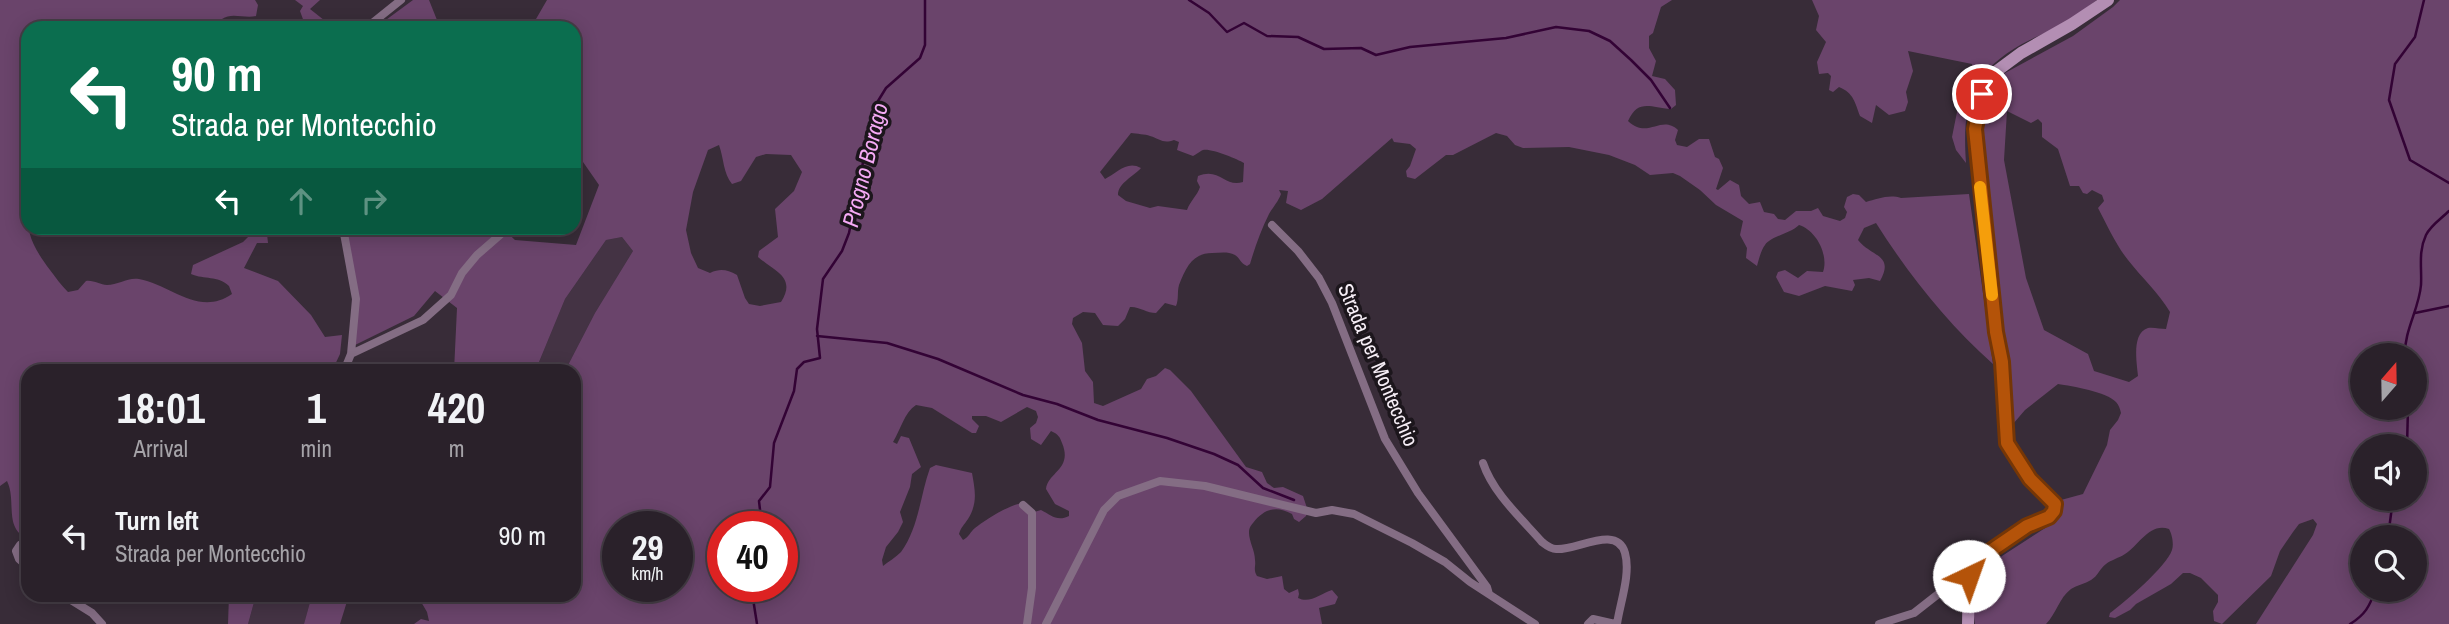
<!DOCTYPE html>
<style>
:root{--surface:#2a212a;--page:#362e36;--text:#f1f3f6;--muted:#a5a3a8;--line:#463e47}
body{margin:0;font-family:"Archivo Narrow",sans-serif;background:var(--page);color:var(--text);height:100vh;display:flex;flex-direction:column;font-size:26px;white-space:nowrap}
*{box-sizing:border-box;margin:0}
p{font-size:23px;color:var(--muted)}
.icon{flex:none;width:38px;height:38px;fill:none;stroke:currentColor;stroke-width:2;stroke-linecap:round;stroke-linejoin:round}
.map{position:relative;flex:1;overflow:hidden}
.panel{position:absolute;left:21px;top:364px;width:560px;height:238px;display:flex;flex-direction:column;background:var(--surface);border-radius:21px;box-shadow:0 4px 18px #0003,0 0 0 2px var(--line)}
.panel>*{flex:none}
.top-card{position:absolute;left:21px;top:21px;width:560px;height:214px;border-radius:21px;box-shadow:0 4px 18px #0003,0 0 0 2px var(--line);background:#0b6e4f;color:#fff;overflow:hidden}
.needle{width:46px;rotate:20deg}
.tools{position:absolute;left:2350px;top:343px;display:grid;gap:14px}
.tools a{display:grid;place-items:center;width:77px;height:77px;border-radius:50%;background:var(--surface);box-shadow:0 4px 18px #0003,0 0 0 2px var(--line);font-size:35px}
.speed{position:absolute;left:602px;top:511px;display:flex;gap:14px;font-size:35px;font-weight:700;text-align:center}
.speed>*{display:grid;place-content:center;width:91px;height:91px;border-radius:50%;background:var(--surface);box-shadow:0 4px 18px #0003,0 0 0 2px var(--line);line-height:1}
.speed small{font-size:18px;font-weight:400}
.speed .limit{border:10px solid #d22;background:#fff;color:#111}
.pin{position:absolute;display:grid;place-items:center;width:60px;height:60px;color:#fff;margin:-30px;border:4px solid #fff;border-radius:50%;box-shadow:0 2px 7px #0007}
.me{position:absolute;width:77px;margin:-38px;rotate:42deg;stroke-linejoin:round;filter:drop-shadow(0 0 5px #0008)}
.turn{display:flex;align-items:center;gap:24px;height:147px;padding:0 35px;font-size:32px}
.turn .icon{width:91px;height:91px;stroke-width:2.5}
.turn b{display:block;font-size:49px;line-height:60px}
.lanes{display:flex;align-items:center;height:66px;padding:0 35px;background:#0003;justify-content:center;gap:35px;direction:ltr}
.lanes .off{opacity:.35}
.eta{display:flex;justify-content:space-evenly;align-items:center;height:119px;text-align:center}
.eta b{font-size:42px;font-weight:700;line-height:49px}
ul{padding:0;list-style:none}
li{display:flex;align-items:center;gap:21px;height:105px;padding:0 35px}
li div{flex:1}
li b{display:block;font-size:26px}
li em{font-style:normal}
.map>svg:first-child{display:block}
</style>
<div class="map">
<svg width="2449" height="624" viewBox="0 0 2449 624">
<rect width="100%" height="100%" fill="#382c38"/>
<!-- built -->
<path fill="#434" d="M622,237L633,251L595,313L565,371H558L539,362L565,299L606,240Z
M256,595H312L304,624H248Z"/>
<!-- green -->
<path fill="#6a446b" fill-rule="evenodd" d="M0,0H255L258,5L256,16C245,19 232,12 222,19C219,22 217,25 214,28H28V149L25,173L28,176C28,221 21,232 50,270C56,278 61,285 68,292L78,290L86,281C94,280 100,285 107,285C118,285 128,277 139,279C171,285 199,317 232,294L229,286C217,275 205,280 191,274L193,265L243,242L254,231L267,234L268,243H257L244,268L278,281L311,315L325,337L342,335L340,354L332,371H28V539C3,528 17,501 7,481L0,486Z
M295,0H320L310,9L334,28H304V22L300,11L303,6Z
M413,0H429L439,25L437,28H375Z
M547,0H1672L1661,7L1653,33L1649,36V48L1656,61L1652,76L1665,79L1675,90L1676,105L1671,109C1649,107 1638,99 1628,121C1648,140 1661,114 1678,130L1675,140L1677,145L1687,147L1699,139H1709L1715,157L1719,159L1723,168L1716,189L1718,190L1730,180L1739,185L1741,196L1749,204L1760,202L1764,212L1774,214L1778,219L1785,220L1796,211H1811L1818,208L1823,216L1840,221L1845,218L1847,212L1844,207L1847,197L1853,194L1859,195L1866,202C1877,199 1889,194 1901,198L1969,194L1993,364C1947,323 1909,275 1876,223L1864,228L1858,240C1871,257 1895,254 1880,281L1869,278L1853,280L1855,285L1852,291L1825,286L1799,296L1784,292L1776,277L1778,272L1785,270L1798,278L1807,271L1823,272C1829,255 1816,230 1799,225C1790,234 1771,236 1765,245C1761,250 1759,259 1757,266L1746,258L1747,248L1740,235L1743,221L1716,205L1700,190L1680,176L1673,173L1650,175L1635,165L1609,155L1569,147L1523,148L1515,145L1507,136L1496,133L1453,155H1446L1415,179L1407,177L1406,171L1410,166L1416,149L1410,144L1394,142L1392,138L1322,199L1301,210L1286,203L1288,191L1279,190L1281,194C1278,202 1273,207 1269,214C1261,230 1255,247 1250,264L1247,266C1240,263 1240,258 1235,255C1227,251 1220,253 1212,253C1193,253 1186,267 1179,285C1177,292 1179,299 1176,306L1165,303L1156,313C1147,313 1138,306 1130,307L1125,319L1118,326L1103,325L1095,313L1083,312L1073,318L1072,324L1082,343L1085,371L1093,382L1094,403L1103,406L1141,389L1147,379L1156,376L1165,368L1170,370L1191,391L1246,467L1262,472L1267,483L1274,488L1283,487L1303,496L1308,511L1306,516L1299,522L1294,519L1292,514C1276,505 1264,509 1253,523C1250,527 1249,528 1249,533C1249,541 1255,551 1255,560C1256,567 1253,569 1257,576L1267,579L1282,576L1284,589L1289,593L1298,589L1299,594L1298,598C1310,604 1320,594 1332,590L1338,597L1335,604L1319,608L1322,624H414L421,619L429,621L427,612L417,595H574V371H565L595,313L633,251L622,237L606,240L565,299L539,362L558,371H454L457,308L435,291L414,316L355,345L353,301L345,228H502L515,240L576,245L599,185L574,149V28H526L536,19ZM1131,133C1137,134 1145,134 1150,136C1160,139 1163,144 1174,140L1179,142L1177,150L1193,156C1195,155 1202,150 1203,150C1211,148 1237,159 1244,163L1243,182C1225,188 1220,167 1198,176L1197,181L1200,187C1197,196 1190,201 1187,210L1158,206L1150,208L1126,201L1118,195C1118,183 1133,177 1141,168C1127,160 1117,173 1105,179L1100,172ZM719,145C724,159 723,173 732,184L741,181L756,157L766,154L791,155L802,172L794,191L775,209L778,237L759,251L758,257C774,271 797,277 781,302L760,306L749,304L745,298L737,275C727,270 721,268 710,273L698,268L691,253L686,230L693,192L708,150ZM916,405L932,408L972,433H976L979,426L972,419V416H986L1001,422L1027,407L1036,411L1038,417L1036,423L1030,428L1031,439L1041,445L1051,431C1058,434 1060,437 1062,443C1073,469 1048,472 1046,489L1055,504L1069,511V516C1057,522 1051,515 1041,510L1031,513L1025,503C1013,502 985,520 975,528C970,532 969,537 963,540L959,534C961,527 964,525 968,519C978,503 975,490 972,473L936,465L930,468C920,496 919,527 901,552C896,557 888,562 883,566L882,560L886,547L898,532L903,522L900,512L910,487L912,474L921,467L909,438L901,436L897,444L893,442C901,429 904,413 916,405ZM618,527H677V586H618ZM723,527H782V586H723Z
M1812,0H2097C2087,7 2077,16 2066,22C2052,31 2036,36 2022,44C1970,73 1962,106 1966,163L1956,150L1952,137L1960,97L1973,70L1972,64L1908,51L1913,71L1906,92L1908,102L1905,111L1889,115L1876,105L1872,123L1860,116C1855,103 1854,93 1839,87L1833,92L1829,90L1831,76L1828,73L1819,74L1817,62L1826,42L1816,30L1819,16Z
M2120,0H2449V624H2256L2313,535L2317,524L2313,519L2299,524L2293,532L2280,551L2271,576L2222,624L2214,621L2213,611L2218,602V595L2201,578L2190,573H2183L2171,584L2136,604L2130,610L2115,618L2109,617L2110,613C2125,602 2167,566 2172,550C2174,544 2172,534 2169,529C2150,522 2139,545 2125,554C2119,558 2111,560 2106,564C2100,568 2098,576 2091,580C2085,584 2077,585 2071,589C2059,598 2056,614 2046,624H1975L1971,595L1973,581L2002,556L2053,523L2062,508L2061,500L2083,494L2107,445L2110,430L2118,420L2121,413C2120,409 2119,405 2116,402C2107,392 2072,386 2058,384L2025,410L2013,424L2010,372L1984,192L1981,120L1989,94L2005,73L2073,36L2113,7ZM2007,111L2031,123L2038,119L2042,123V137L2058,149L2070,186H2079L2083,193L2087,194L2092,190L2102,195L2104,201L2098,208C2107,225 2116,245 2128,260C2142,278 2158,292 2170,312L2166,329C2161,329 2153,327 2148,328C2131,333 2137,364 2138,376L2129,382L2094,371L2088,354L2044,330L2026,278L2004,160ZM2362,355H2415V408H2362ZM2362,446H2415V499H2362ZM2362,537H2415V590H2362Z
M229,595H256L248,624H228Z
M312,595H349L340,624H304Z"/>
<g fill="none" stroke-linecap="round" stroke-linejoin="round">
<!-- stream -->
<path stroke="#330335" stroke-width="2.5" d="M1189,0L1209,13L1227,32L1244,23L1267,36L1298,37L1324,49L1361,48L1376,55L1410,47L1506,38L1556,27L1589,31L1610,41L1631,60L1651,80L1670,108
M2424,0L2415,37L2395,64L2389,100L2410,160L2449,183
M2415,313L2449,306
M817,336L887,343L938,359L1023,395L1057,404L1098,420L1167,438L1214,454L1238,465L1263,488L1294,500
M2405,355C2404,331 2419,309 2421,285C2422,268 2418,252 2426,235C2431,225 2441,219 2449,211
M2407,446L2408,408
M762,527L759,501L770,487L774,443L794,391L797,369L804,362L820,358L817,329L823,279L842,251L849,233L872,117L878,101L886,88L920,58L925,45V0
M2388,537L2393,499
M751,586L757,624
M2350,624C2365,615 2370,606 2375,590"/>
<!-- street -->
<path stroke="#846d84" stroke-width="8" d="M366,28L401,0
M1272,225L1298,251L1319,278L1332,303L1385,439L1418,493L1487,587L1489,594
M343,228L356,299L351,354
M344,371L351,354L423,320L451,295L462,273L477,255L508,228
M1483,463C1493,493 1521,518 1542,542C1546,545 1550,549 1556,549C1576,551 1617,524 1625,553C1631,574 1620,603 1617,624
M1023,505L1032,513V588L1027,624
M28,549L20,545L16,551L19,559L28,567
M63,595L92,613L102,624
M1046,624L1104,510L1118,496L1160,481L1205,486L1316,513L1332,510L1354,514L1412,543L1445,562L1470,582L1535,624
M1588,624L1593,619L1615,624
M1879,624L1914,613L1951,584L1969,576"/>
<!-- secondary -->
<path stroke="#b38eb3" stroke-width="12" d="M1968,624L1969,576L1976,565L1989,552L2027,526L2049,517L2054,511L2055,504L2030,479L2007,443L2002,362L1996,332L1975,129L1982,95L1994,73L2021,53L2072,24L2108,0"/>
</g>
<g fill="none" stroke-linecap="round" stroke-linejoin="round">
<defs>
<path id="route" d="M1969,576L1989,552L2027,526L2049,517L2054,511L2055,504L2030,479L2007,443L2002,362L1996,332L1975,129L1982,94"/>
</defs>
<!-- route casing -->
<use href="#route" stroke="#753606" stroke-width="18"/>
<!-- route -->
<use href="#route" stroke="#b45309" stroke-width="12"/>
<!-- slow -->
<path stroke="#f59e0b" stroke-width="12" d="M1980,187L1992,295"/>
</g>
<g text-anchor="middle" stroke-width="7" stroke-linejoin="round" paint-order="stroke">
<!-- street labels -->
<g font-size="21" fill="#f6eef6" stroke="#1c161c">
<text transform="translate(1378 365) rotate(67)" y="7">Strada per Montecchio</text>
</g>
<!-- water labels -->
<g font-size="23" font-style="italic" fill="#f5aaf5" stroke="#1c161c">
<text transform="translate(865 165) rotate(-76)" y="8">Progno Borago</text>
</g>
</g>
</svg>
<div class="tools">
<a><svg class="needle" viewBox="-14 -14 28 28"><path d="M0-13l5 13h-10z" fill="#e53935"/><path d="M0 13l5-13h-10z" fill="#a5a3a8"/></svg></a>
<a><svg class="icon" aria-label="sound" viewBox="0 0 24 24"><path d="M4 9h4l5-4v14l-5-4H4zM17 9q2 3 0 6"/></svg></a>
<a><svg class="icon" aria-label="search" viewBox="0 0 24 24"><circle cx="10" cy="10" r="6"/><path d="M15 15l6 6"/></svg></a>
</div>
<div class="speed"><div>29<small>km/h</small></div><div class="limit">40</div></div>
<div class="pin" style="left:1982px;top:94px;background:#d93025"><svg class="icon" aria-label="arrive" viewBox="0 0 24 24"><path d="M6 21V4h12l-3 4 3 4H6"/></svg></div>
<svg class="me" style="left:1969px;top:576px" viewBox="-20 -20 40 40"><circle r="19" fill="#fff"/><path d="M0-13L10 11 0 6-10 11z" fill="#b45309"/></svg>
<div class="top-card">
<div class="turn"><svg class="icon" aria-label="left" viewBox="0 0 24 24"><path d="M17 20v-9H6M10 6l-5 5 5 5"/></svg><div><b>90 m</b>Strada per Montecchio</div></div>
<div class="lanes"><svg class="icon" aria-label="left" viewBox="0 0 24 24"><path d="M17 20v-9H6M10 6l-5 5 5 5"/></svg><svg class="icon off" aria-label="ahead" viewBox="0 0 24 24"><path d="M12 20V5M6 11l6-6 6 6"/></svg><svg class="icon off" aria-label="right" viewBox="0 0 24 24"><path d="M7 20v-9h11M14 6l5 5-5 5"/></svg></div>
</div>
<section class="panel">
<div class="eta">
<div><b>18:01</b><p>Arrival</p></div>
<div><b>1</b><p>min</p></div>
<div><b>420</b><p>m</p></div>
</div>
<ul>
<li><svg class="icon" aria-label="left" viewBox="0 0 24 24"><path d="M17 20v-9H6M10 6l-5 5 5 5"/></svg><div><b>Turn left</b><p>Strada per Montecchio</p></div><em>90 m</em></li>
</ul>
</section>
</div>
